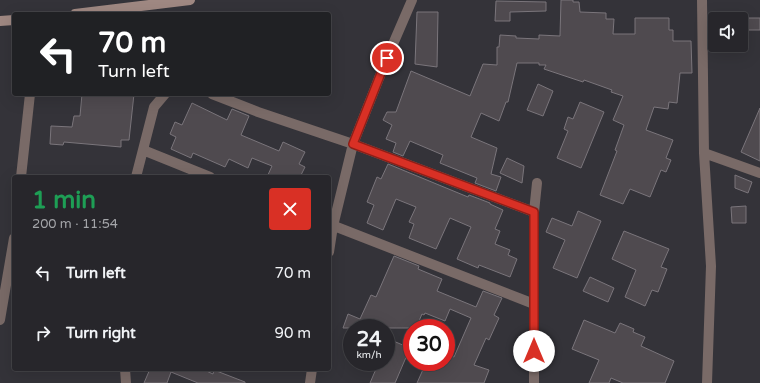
<!DOCTYPE html>
<meta charset="utf-8">
<style>
:root{--surface:#27262b;--page:#333237;--text:#f1f3f6;--muted:#a4a5a9;--line:#434347}
body{margin:0;font-family:"Varela Round",sans-serif;background:var(--page);color:var(--text);height:100vh;display:flex;flex-direction:column;font-size:15px;white-space:nowrap}
*{box-sizing:border-box;margin:0}
p{font-size:13px;color:var(--muted)}
.icon{flex:none;width:22px;height:22px;fill:none;stroke:currentColor;stroke-width:2;stroke-linecap:round;stroke-linejoin:round}
.map{position:relative;flex:1;overflow:hidden}
.details{position:absolute;left:12px;top:175px;width:319px;height:196px;display:flex;flex-direction:column;background:var(--surface);border-radius:4px;box-shadow:0 4px 16px #0002,0 0 0 1px var(--line)}
.details>*{flex:none}
.top-card{position:absolute;left:12px;top:12px;width:319px;height:84px;border-radius:4px;box-shadow:0 4px 16px #0002,0 0 0 1px var(--line);background:#202124;color:#fff;overflow:hidden}
.buttons{position:absolute;left:708px;top:12px;display:grid;gap:8px}
.buttons a{display:grid;place-items:center;width:40px;height:40px;border-radius:4px;background:var(--surface);box-shadow:0 4px 16px #0002,0 0 0 1px var(--line);font-size:20px}
.speed{position:absolute;left:343px;top:319px;display:flex;gap:8px;font-size:20px;font-weight:700;text-align:center}
.speed>*{display:grid;place-content:center;width:52px;height:52px;border-radius:50%;background:var(--surface);box-shadow:0 4px 16px #0002,0 0 0 1px var(--line);line-height:1}
.speed small{font-size:10px;font-weight:400}
.speed .limit{border:6px solid #d22;background:#fff;color:#111}
.pin{position:absolute;display:grid;place-items:center;width:34px;height:34px;color:#fff;margin:-17px;border:2px solid #fff;border-radius:50%;box-shadow:0 1px 4px #0007}
.me{position:absolute;width:44px;margin:-22px;rotate:0deg;stroke-linejoin:round;filter:drop-shadow(0 0 3px #0008)}
.turn{display:flex;align-items:center;gap:14px;height:84px;padding:0 20px;font-size:18px}
.turn .icon{width:52px;height:52px;stroke-width:2.5}
.turn b{display:block;font-size:28px;line-height:34px}
.round{display:grid;place-items:center;flex:none;width:42px;height:42px;border-radius:4px;background:var(--page)}
.overview{display:flex;align-items:center;justify-content:space-between;height:68px;padding:0 20px}
h1{font-size:24px;font-weight:700;line-height:30px;color:#1e9e55}
ul{padding:0;list-style:none}
li{display:flex;align-items:center;gap:12px;height:60px;padding:0 20px}
li div{flex:1}
li b{display:block;font-size:15px}
li em{font-style:normal}
.map>svg:first-child{display:block}
</style>
<div class="map">
<svg width="760" height="383" viewBox="0 0 760 383">
<rect width="100%" height="100%" fill="#343339"/>
<!-- building -->
<path fill="#4f4a4f" stroke="#7a757b" d="M561,0H573V2H579L580,12L606,13V19H614L613,34H635V18H669V30H673V41H691L692,73H680L677,103L669,102L668,109L654,107L646,130L673,140L666,158L671,160L666,172L661,170L650,197L630,189L623,204L600,195L617,151L615,150L624,125L613,120L623,96L611,92L612,90L584,80L583,82L544,69L546,65H539V63H517L508,102H506L499,121L481,113L471,137L497,148L491,174L501,177L496,191L475,183L477,178L440,163L443,155L410,141L403,156L393,152L396,143L386,139L392,125L383,120L387,112H396L411,71L470,96L483,64L497,65V47H499L500,35L516,36V38L539,39V35L560,36Z
M496,1L546,2V11L510,12V21H495Z
M417,12H438L437,67L415,64Z
M747,18H760V30H747Z
M538,84L553,91L543,116L527,110Z
M82,94H134L129,140H121V147L64,142L63,145L50,144L51,126L72,127L74,116H80Z
M580,102L604,112L581,168L557,158L568,131L564,129L568,117L573,119Z
M192,103L227,120L232,109L249,116L241,135L279,151L283,142L305,152L299,164L305,167L300,177H267L272,166L252,158L248,168L229,159L225,167L193,153L191,158L171,149L176,137L170,134L175,122L182,125Z
M760,108V161L741,152Z
M507,158L524,166L522,183L500,173Z
M388,164L468,197L469,195L490,203V204L503,210L495,229L500,231L495,244L510,250L508,255L517,259L510,277L479,265L478,268L457,259L471,227L450,218L436,249L409,238L414,224L409,222L416,207L396,199L383,230L367,223L374,205L367,202L377,177L381,179Z
M735,175L752,182L748,193L735,188Z
M746,206V223H732L731,207Z
M578,211L601,221L577,278L553,268L565,240L546,232L552,218L572,226Z
M624,231L669,249L661,267L667,269L658,292L652,290L645,306L625,297L636,270L612,259Z
M394,256L419,266L418,269L442,279L437,291L476,307L483,291L502,298L494,315L499,318L489,340L486,338L474,365L489,370L484,383H417L425,365L436,369L439,362H446V354L454,357L471,318L450,309L445,321L425,313L424,315L422,314L416,328H343L348,314L360,319L371,295L376,297Z
M590,277L614,288L608,302L583,291Z
M584,320L615,333L620,323L634,329L633,332L645,337L641,346L674,361L665,383H623L611,378L609,383H589L599,360L572,349Z
M386,338L410,348L395,383H370L379,362H386Z
M150,369H202L213,374L214,370L245,382V383H198L171,372L167,383H144Z"/>
<g fill="none" stroke-linecap="round" stroke-linejoin="round">
<!-- street -->
<path stroke="#796a67" stroke-width="10" d="M702,0L704,153L711,266L707,383
M212,94L258,112L353,144L534,212
M143,150L210,177
M704,153L760,173
M21,177L30,94
M136,177L154,107L165,94
M329,224L534,304
M329,252L333,226L353,144L387,58L412,0
M0,320L14,238
M125,369L126,383
M310,383L312,369
M534,383V212L537,183"/>
<!-- secondary -->
<path stroke="#9f8882" stroke-width="10" d="M75,14L190,0
M0,21L14,20"/>
</g>
<g fill="none" stroke-linecap="round" stroke-linejoin="round">
<defs>
<path id="route" d="M387,58L353,144L534,212V351"/>
</defs>
<!-- route casing -->
<use href="#route" stroke="#8d1f18" stroke-width="10"/>
<!-- route -->
<use href="#route" stroke="#d93025" stroke-width="7"/>
</g>
</svg>
<div class="buttons">
<a><svg class="icon" aria-label="sound" viewBox="0 0 24 24"><path d="M4 9h4l5-4v14l-5-4H4zM17 9q2 3 0 6"/></svg></a>
</div>
<div class="speed"><div>24<small>km/h</small></div><div class="limit">30</div></div>
<div class="pin" style="left:387px;top:58px;background:#d93025"><svg class="icon" aria-label="arrive" viewBox="0 0 24 24"><path d="M6 21V4h12l-3 4 3 4H6"/></svg></div>
<svg class="me" style="left:534px;top:351px" viewBox="-20 -20 40 40"><circle r="19" fill="#fff"/><path d="M0-13L10 11 0 6-10 11z" fill="#d93025"/></svg>
<div class="top-card">
<div class="turn"><svg class="icon" aria-label="left" viewBox="0 0 24 24"><path d="M17 20v-9H6M10 6l-5 5 5 5"/></svg><div><b>70 m</b>Turn left</div></div>
</div>
<section class="details">
<div class="overview"><div><h1>1 min</h1><p>200 m · 11:54</p></div><a class="round" style="background:#d93025;color:#fff"><svg class="icon" aria-label="close" viewBox="0 0 24 24"><path d="M6 6l12 12M18 6L6 18"/></svg></a></div>
<ul>
<li><svg class="icon" aria-label="left" viewBox="0 0 24 24"><path d="M17 20v-9H6M10 6l-5 5 5 5"/></svg><div><b>Turn left</b></div><em>70 m</em></li>
<li><svg class="icon" aria-label="right" viewBox="0 0 24 24"><path d="M7 20v-9h11M14 6l5 5-5 5"/></svg><div><b>Turn right</b></div><em>90 m</em></li>
</ul>
</section>
</div>
